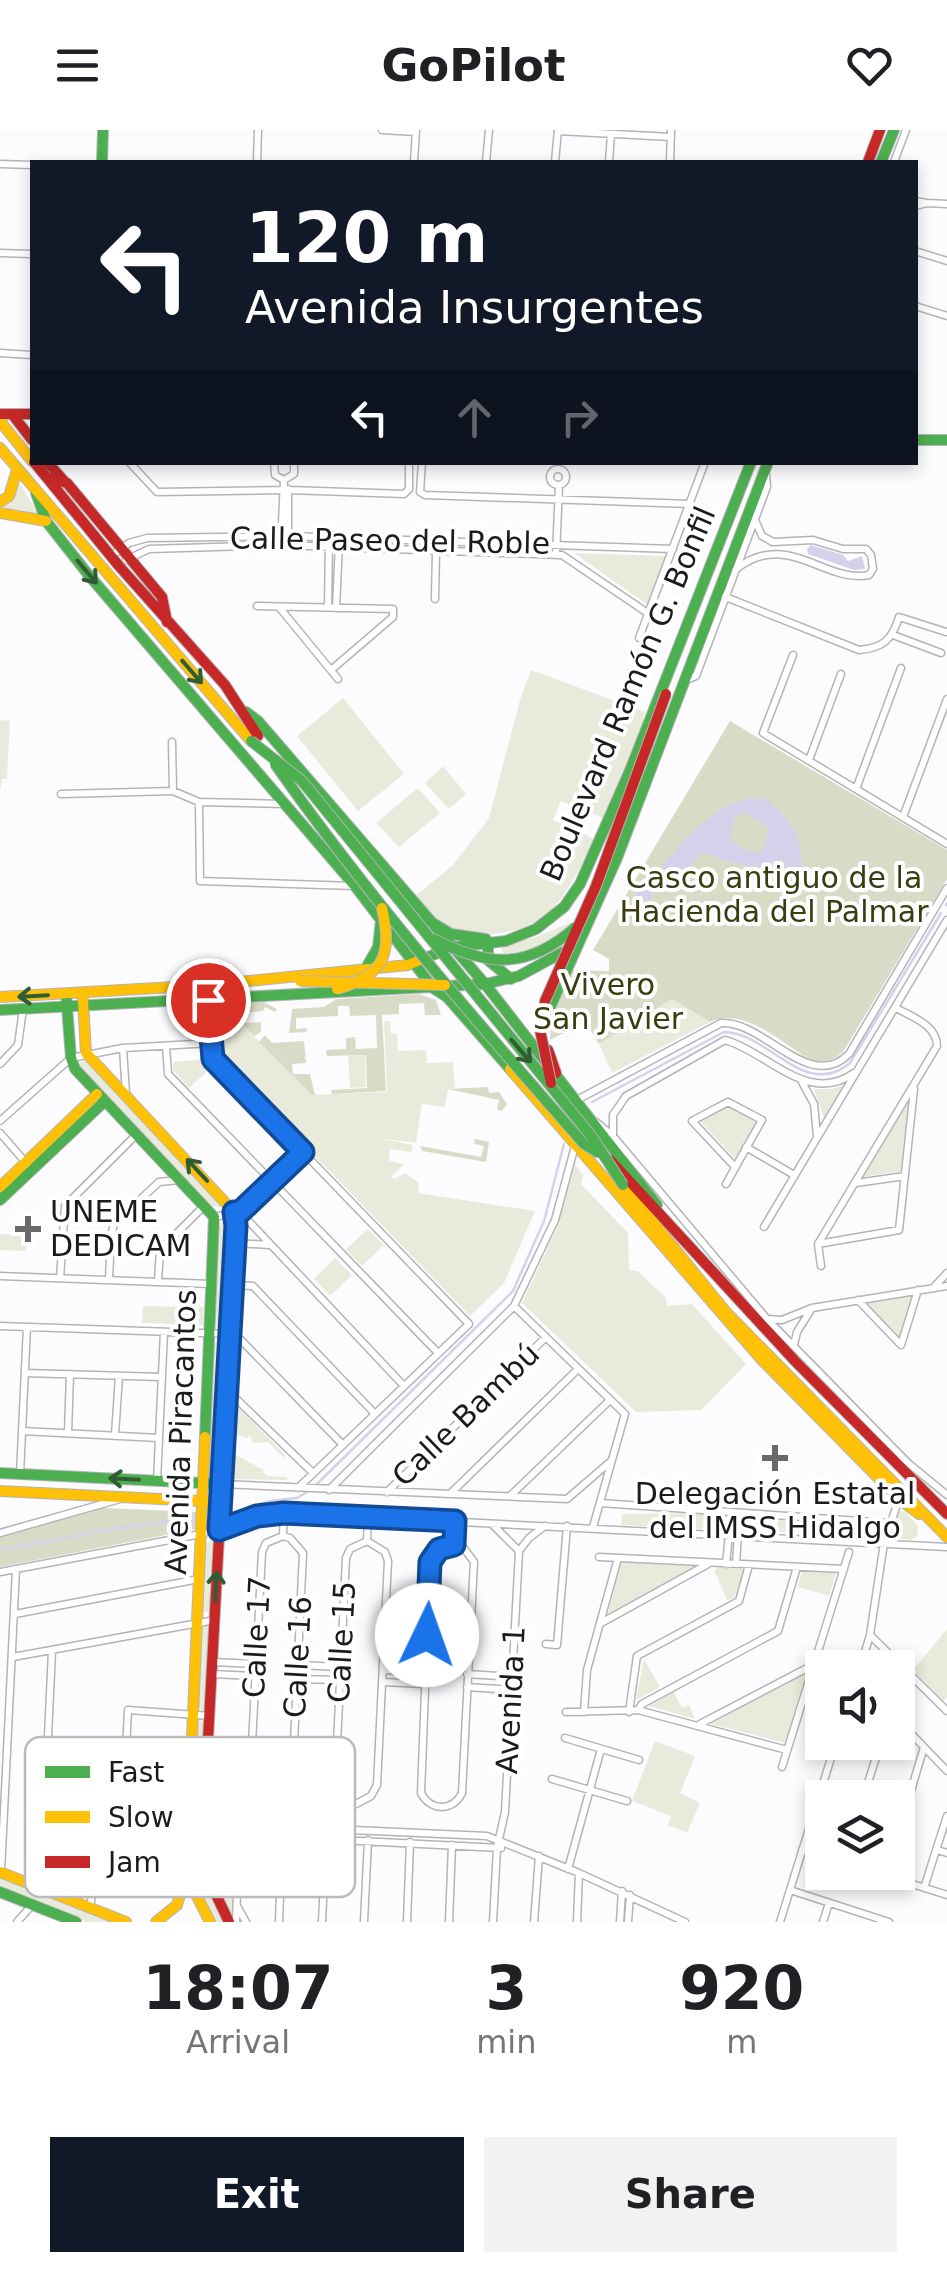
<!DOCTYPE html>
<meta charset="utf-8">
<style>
:root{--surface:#fff;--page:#f2f2f2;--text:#202124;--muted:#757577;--accent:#111827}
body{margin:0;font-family:"DejaVu Sans",sans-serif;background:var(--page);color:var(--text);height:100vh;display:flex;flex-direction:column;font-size:38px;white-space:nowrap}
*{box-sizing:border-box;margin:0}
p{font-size:32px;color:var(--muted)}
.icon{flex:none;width:55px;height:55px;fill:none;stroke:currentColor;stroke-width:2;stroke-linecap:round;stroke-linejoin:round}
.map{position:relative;height:1792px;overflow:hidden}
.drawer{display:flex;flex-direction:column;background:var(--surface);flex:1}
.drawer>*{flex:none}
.top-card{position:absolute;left:30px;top:30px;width:888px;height:305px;border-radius:0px;box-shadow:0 5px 15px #0003;background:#111827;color:#fff;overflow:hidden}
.buttons{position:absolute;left:805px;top:1520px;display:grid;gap:20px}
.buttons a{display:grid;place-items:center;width:110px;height:110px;border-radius:0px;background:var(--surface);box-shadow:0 5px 15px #0003;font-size:50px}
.pin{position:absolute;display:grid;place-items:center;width:85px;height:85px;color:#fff;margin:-42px;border:5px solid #fff;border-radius:50%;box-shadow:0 2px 10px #0007}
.me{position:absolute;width:110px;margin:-55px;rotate:3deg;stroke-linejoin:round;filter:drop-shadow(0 0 8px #0008)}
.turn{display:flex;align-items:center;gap:35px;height:210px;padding:0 50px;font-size:45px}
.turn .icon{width:130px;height:130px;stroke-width:2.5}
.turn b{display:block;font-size:70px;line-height:85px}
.lanes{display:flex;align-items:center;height:95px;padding:0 50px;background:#0003;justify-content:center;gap:50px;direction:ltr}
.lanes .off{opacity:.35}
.eta{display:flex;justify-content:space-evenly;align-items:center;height:170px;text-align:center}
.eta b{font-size:60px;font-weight:800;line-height:70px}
.action{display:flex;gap:20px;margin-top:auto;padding:20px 50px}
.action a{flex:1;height:115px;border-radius:0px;background:var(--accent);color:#fff;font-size:40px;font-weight:800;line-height:115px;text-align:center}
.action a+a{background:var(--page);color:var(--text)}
header{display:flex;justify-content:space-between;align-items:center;height:130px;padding:0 50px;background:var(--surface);font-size:45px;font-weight:800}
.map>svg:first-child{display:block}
</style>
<header><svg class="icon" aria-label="menu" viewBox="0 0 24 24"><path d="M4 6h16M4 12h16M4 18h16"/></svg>GoPilot<svg class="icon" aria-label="heart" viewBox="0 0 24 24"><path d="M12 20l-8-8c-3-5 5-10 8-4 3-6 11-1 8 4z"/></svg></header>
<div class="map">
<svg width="947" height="1792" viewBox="0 0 947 1792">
<rect width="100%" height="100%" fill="#fcfcfe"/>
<!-- green -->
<path fill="#e8ebdb" d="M19,352L39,386L21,380L1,379L16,361Z
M574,423L668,426L648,475Z
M531,540L645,582L630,637L622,642L603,688L561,671L553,690L594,709C581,736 566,770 542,788C515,807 462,812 435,791C427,785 420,775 413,768L453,735L489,688L520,570Z
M343,568L404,644L358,681L297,606Z
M0,590L10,591L7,649H2L0,660Z
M443,636L466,664L449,679L425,653Z
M418,658L440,683L399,717L376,693Z
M572,792C553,815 533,824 505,829L501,816L536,807Z
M672,869L710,892L612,943L599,914Z
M222,874L312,965L387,962L384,891H390L391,904H397L398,921L426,920L427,933L453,932L455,958L448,959L445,977L422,974L416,1013L379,1008L413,1015L411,1022L390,1019L389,1031L404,1034L391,1047L394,1049L405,1043L419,1053L418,1063L535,1081L504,1153L470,1186L220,928L216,875Z
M365,925L366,957L350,958L348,926Z
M206,929L213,936L189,958L173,940V932Z
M82,931L90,933L222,1073L221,1077L210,1076L80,942L77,937Z
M842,955L843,956L824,988L814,959H832Z
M909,969L901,1041L863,1047Z
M728,975L757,993L735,1029L700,991Z
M575,1035L583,1045L581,1054L628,1103L629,1140L638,1141L666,1168L667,1176L692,1174L746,1234L701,1280L636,1282L522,1173L557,1098Z
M223,1091L230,1094L226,1196L222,1199L214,1196L218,1098Z
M368,1099L384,1115L362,1136L346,1119Z
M0,1104L27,1105L26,1121L0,1120Z
M335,1128L352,1145L330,1166L314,1149Z
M913,1165L900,1211L867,1173Z
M143,1176L204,1177L203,1195L142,1193Z
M217,1210H221L224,1217L217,1349H205L212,1216Z
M232,1271L284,1324L285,1329L268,1312L253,1313L250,1305L247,1308L231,1303Z
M230,1322L264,1340L262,1342L268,1346L286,1347L288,1350L229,1349Z
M896,1381L905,1382L918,1396L917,1407L911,1410L892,1407Z
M703,1383L847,1392L846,1402H769L621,1395L622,1384Z
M210,1410L214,1415L210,1481L204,1483L206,1415Z
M621,1432L698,1436L608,1484Z
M719,1437L745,1439L734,1468L727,1470L714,1440Z
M802,1441L836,1443L829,1466L798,1457Z
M203,1496H209L210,1500L206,1577L203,1582L197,1577Z
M947,1499V1567L943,1571L913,1540Z
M644,1529L660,1557L636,1570Z
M807,1541L785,1613L711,1594Z
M674,1562L682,1578L689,1575L695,1589L649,1576Z
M201,1590L205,1595L196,1715L191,1711L197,1595Z
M655,1611L695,1626L680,1663L700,1673L687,1703L668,1695L671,1686L632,1671Z
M238,1708L235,1783L231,1786L214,1753L206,1717L209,1711Z
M196,1725L200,1743L225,1792H214L189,1741L191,1726Z
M0,1746L119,1792H87L0,1758Z"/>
<!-- forest -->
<path fill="#d8dcc7" d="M730,591L947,720V749L843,922C832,931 823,934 809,929C781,912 744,877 710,892L672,869L599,914L585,892L550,910L552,881L571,840L609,841V829L593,820Z
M419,864L436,870L441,885H425L424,873L399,874V884L382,885L386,961L332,964L331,960L367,958L366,925L327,926L326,920L346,919V908L355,907L356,919L377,918L376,885L350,886L349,876H338V886L296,888V899L306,898L307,902L289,903L292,879L324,877L336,869Z
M264,872L277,879L275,882L265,877L263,881L244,883L245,893L261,892V902L254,906L222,874Z
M265,905L272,913L304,911L306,933L292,934L293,944H310L315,965H312L259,912Z
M488,957L489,963L499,962L507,974L502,981L497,980L499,970L448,959Z
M475,1009L489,1012L486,1032L422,1021L420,1016L481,1027L484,1016L474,1014Z
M103,1378L198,1382L197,1399L0,1437V1407Z"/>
<!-- water -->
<path fill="#d6d1eb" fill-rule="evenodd" d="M811,415L843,425L848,431L862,426L865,439L854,440L808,424L807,419Z
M766,668C791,694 801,698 802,737C764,738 741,738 706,723L699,725C686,741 680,750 659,754L646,775L633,776L638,756H647C676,720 714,665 766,668ZM746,683L768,698L765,716L761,723L746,720L730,709L735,686Z"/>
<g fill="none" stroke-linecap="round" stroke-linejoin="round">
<!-- stream -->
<path stroke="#d6d1eb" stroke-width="2.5" d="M946,775L947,774
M592,972L724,902C768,902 805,971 850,933L941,783
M316,1355L513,1161L544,1091L564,1014
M226,1385L270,1371L297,1368L310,1360
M0,1420L117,1398L196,1389"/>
<defs>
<path id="street" d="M382,0L416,2
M558,1L671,7
M257,32L258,0
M414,32L416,0
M486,32L489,0
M555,32L558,0
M609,32L611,4
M670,32L671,0
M894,32L906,0
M0,34L32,35
M915,71L927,73L915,76
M927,73L947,74
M915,121L947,131
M0,123L32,124
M915,176L947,186
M0,223L32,225
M129,332L157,362L289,360L404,364L409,359V332
M274,332L275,345L284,350L294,344V332
M422,332L420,362L425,365L691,374
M550 347a8 8 0 1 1 16 0a8 8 0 1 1-16 0Z
M288,406V359
M281,415L284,350
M556,425L559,356
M111,426L129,413L147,408L288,406L673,419
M126,430L149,419L281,415L562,425L649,484
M735,440C787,398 824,454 869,445L873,439L871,425L866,419H843L813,410L773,412L762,406L755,390
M718,464L859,520C883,518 892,510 899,487L946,502
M435,469L436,421
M257,476L393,479V487L331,540
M279,477L338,549
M328,477L329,407
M336,478L339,414
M893,505L941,523
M639,508L705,332
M793,525L763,603L947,714
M684,551L696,546L767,357L766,345
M172,612L173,661
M809,630L841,544
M856,659L901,538
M61,664L173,661L199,672L286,674
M199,672L200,751L354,756
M903,687L947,569
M208,870L213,929L469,1194L298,1358
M166,916L168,944L438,1223
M123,918L126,964
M0,934L18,915L23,879
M802,952L814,974L817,1006
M577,970L721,893C764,890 809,964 849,924L947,758
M0,991L71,928L123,918L212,913
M596,992L612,1005L767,1189L908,1333L947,1365
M0,1003L28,1035
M613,1008V985L626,966L725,910C768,922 808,976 854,943
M746,1017L794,1045
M856,1053L905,1046
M726,1054L762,990L728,972L692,991L735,1037
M240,1082L404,1256
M214,1087L240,1082L303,1022
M764,1097L947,790
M234,1113L270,1115
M818,1114L937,916C937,895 912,887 896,878
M818,1114L899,1100L914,959
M818,1114L821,1136
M0,1146L211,1154
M60,1148L65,1076L135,1006
M109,1150L111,1105L114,1094L159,1052L179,1050
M158,1151L160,1120L204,1076
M232,1155L253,1156L375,1284
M934,1157L947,1143
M858,1170L901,1215L918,1160
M514,1176L625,1284L593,1397
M767,1189L782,1190L812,1178L947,1156
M0,1196L230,1204L241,1210L343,1315
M794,1215L797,1202L812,1178
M25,1243L162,1247
M228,1261L313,1343
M22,1301L159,1308
M68,1303L70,1244
M115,1305L119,1246
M20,1344L27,1197
M157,1351L164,1202
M221,1354L567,1369L610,1332
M329,1360L514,1176L555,1090L575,1016
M387,1362L546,1207
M451,1363L578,1239
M510,1366L610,1270
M600,1373L889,1393
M492,1394L519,1421
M0,1403L120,1369
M283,1406L290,1408L303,1423L292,1654L289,1662L272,1669L260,1665L250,1652L262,1422L266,1413Z
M283,1406L284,1383
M367,1411L385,1422L388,1431L377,1655L371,1666L356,1674L339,1666L335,1655L346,1428L350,1419Z
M367,1411L368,1388
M446,1415L463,1417L474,1432L462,1663C453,1682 430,1681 421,1663L430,1432Z
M454,1415L455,1391
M599,1427L844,1439
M726,1434L729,1404
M736,1434L738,1404
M0,1442L201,1404L257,1386L284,1383L947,1417
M15,1484L199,1449
M601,1493L708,1434
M870,1505L947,1581
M546,1514L557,1515L567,1396
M13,1527L215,1490
M213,1532L255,1534
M297,1535L341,1537
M860,1538L870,1505L884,1413L899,1369
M384,1540L425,1542
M212,1544L254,1546
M467,1544L513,1547
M296,1549L340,1550
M383,1552L424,1554
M467,1557L512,1560
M638,1580L642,1574L778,1501L797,1437
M566,1582L638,1580L787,1620
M584,1582L587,1540L618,1428
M629,1582L637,1526L739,1471L749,1435
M898,1590L947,1641
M700,1594L813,1535
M565,1608L639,1630
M49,1615L126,1619
M782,1637L849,1422
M552,1649L627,1671
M206,1660L224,1684L240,1695L487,1706L579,1743L685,1792
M863,1668L881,1612
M188,1680L123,1677L128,1580L210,1586
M898,1704L924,1617
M203,1710L239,1705L501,1718
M802,1720L822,1726
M937,1720L947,1723
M97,1730L138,1733
M568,1739L601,1619
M1,1742L16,1439
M874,1742L947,1765
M41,1757L52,1521
M924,1758L947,1686
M790,1760L889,1792
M237,1776L246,1792
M90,1778L97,1730L98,1691L122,1693
M17,1792L33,1774
M236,1792L239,1703
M279,1792L282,1707
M322,1792L326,1709
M364,1792L368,1710
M407,1792L410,1712
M449,1792L452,1715
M493,1792L497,1718L505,1682L519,1421L529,1408L545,1396
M534,1792L539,1726
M577,1792L579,1743
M620,1792L622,1761
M628,1792L630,1765
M780,1792L836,1612
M823,1792L829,1773"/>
<path id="fast" d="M102,32L103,0
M881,32L894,0
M915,310H947
M36,363L46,391L87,443L355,756L433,858L447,867L510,939
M246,582L258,591L485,854L657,1075
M426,789L451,804L486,809
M488,813V830L511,849
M425,828L454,817L506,811L536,799L564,777L580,754L631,638L751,332
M366,838L378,817L381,790
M66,864L71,928L75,939L214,1087L205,1307
M0,880L485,854L519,846L567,820
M547,884L617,728L768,332
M0,1070L104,972
M0,1343L221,1354
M0,1762L76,1792"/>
<path id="slow" d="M0,291L32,331
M0,318L251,611
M0,372L9,366L17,340
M0,383L46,391
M0,867L209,855L408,835L425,828
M83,870L86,923L234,1082L220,1388
M510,939L762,1230L899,1369L919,1384
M623,1055L726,1182L947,1407
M0,1057L97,964
M205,1307L186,1745L210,1792
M0,1361L220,1372
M0,1742L126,1792
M156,1792L177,1775L185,1748"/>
<path id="jam" d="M868,32L880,0
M0,284H32
M12,284L32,310
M34,332L119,436L225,555L258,606
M47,332L66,353
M48,348L67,353L162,467L167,492
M548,920L556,943
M610,1030L795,1231L947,1384
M220,1388L202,1720L209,1750L229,1792"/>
</defs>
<!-- street casing -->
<use href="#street" stroke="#b4b4b7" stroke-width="9"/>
<!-- fast casing -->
<use href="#fast" stroke="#b4b4b7" stroke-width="12"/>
<!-- slow casing -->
<use href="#slow" stroke="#b4b4b7" stroke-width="12"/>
<!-- jam casing -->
<use href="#jam" stroke="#b4b4b7" stroke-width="12"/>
<!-- street -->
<use href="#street" stroke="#fff" stroke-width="6"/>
<!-- fast -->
<use href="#fast" stroke="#4caf50" stroke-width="10"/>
<!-- slow -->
<use href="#slow" stroke="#ffc107" stroke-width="10"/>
<!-- jam -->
<use href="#jam" stroke="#c62828" stroke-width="10"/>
<defs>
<path id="fast-bridge" d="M251,611L302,651L592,1007L623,1055
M275,634C369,768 476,891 584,1014L599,1023
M433,809C489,837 527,840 576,797"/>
<path id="slow-bridge" d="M300,851L445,855
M337,859C384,845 393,825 382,778"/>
<path id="jam-bridge" d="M551,953L540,900L545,871L596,756L666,564"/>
</defs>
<!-- fast-bridge casing -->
<use href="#fast-bridge" stroke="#b4b4b7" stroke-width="12" stroke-linecap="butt"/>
<!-- slow-bridge casing -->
<use href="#slow-bridge" stroke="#b4b4b7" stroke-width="12" stroke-linecap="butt"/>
<!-- jam-bridge casing -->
<use href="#jam-bridge" stroke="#b4b4b7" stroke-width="12" stroke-linecap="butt"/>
<!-- fast-bridge -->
<use href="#fast-bridge" stroke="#4caf50" stroke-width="10"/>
<!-- slow-bridge -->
<use href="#slow-bridge" stroke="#ffc107" stroke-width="10"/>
<!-- jam-bridge -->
<use href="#jam-bridge" stroke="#c62828" stroke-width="10"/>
</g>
<!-- one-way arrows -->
<defs><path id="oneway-shaft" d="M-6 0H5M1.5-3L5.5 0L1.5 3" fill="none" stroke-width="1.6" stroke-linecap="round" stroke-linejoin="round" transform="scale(2.5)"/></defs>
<g stroke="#315d34">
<use href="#oneway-shaft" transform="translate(87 442) rotate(50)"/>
<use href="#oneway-shaft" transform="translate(192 542) rotate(49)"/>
<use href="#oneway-shaft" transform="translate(33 866) rotate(177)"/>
<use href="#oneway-shaft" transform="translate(521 921) rotate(49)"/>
<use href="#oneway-shaft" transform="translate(197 1040) rotate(-133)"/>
<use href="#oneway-shaft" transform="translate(124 1349) rotate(-177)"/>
<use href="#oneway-shaft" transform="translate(216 1456) rotate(-87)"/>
</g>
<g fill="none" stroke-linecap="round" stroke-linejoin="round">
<defs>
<path id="route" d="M208,870L213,929L303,1022L240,1082H234L236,1095L219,1400L257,1386L284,1383L455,1391L454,1415L439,1419L430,1432L427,1505"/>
</defs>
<!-- route casing -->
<use href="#route" stroke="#114b97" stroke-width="25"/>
<!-- route -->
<use href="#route" stroke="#1a73e8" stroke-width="18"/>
</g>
<!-- markers -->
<g fill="#6a696c" stroke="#fff" stroke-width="4">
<path d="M23 1084h10v10h10v10h-10v10h-10v-10h-10v-10h10z"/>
<path d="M770 1313h10v10h10v10h-10v10h-10v-10h-10v-10h10z"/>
</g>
<g text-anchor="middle" stroke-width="8" stroke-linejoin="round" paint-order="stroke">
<!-- street labels -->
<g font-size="30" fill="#1b1a1d" stroke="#fff">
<text transform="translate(390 411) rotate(1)" y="10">Calle Paseo del Roble</text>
<text transform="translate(628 564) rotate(-67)" y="10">Boulevard Ramón G. Bonfil</text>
<text transform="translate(466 1285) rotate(-44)" y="10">Calle Bambú</text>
<text transform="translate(181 1302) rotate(-88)" y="10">Avenida Piracantos</text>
<text transform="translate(257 1507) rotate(-87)" y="10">Calle 17</text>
<text transform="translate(342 1512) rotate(-87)" y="10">Calle 15</text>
<text transform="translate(298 1527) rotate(-87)" y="10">Calle 16</text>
<text transform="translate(511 1570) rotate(-87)" y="10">Avenida 1</text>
</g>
<!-- park labels -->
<g font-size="30" fill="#393d10" stroke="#fff">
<text x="774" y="758">Casco antiguo de la<tspan x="774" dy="34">Hacienda del Palmar</tspan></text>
<text x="608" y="865">Vivero<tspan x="608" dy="34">San Javier</tspan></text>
</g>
<!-- poi labels -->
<g font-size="30" fill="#1b1a1d" stroke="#fff" text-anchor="start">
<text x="50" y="1092">UNEME<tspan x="50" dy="34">DEDICAM</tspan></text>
<text x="775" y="1374" text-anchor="middle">Delegación Estatal<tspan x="775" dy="34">del IMSS Hidalgo</tspan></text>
</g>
</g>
<!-- legend -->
<rect x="25" y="1607" width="330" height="160" rx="15" fill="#fff" stroke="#bbbabb" stroke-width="2.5"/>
<rect x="45" y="1636" width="45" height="12" fill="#4caf50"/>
<rect x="45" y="1681" width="45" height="12" fill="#ffc107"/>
<rect x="45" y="1726" width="45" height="12" fill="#c62828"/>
<g font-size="28" fill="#1b1a1d">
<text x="108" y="1652">Fast</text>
<text x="108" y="1697">Slow</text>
<text x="108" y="1742">Jam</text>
</g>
</svg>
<div class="buttons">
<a><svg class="icon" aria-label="sound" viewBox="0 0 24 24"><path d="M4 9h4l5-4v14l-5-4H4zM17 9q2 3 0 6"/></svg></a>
<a><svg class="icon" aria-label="layers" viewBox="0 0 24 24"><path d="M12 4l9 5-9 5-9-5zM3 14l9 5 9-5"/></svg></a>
</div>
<div class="pin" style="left:208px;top:870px;background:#d93025"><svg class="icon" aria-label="arrive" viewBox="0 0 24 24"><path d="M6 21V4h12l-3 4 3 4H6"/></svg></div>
<svg class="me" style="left:427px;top:1505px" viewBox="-20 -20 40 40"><circle r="19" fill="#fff"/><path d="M0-13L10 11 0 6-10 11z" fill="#1a73e8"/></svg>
<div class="top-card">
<div class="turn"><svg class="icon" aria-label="left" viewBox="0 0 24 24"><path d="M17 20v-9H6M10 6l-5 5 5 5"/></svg><div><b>120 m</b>Avenida Insurgentes</div></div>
<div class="lanes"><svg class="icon" aria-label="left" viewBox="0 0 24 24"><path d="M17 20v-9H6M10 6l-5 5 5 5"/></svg><svg class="icon off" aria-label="ahead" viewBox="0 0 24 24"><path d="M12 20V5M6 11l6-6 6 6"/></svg><svg class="icon off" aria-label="right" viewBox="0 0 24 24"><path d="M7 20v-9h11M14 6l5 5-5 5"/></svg></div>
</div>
</div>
<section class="drawer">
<div class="eta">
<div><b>18:07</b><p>Arrival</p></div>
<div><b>3</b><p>min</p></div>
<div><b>920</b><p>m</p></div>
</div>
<div class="action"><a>Exit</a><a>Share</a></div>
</section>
